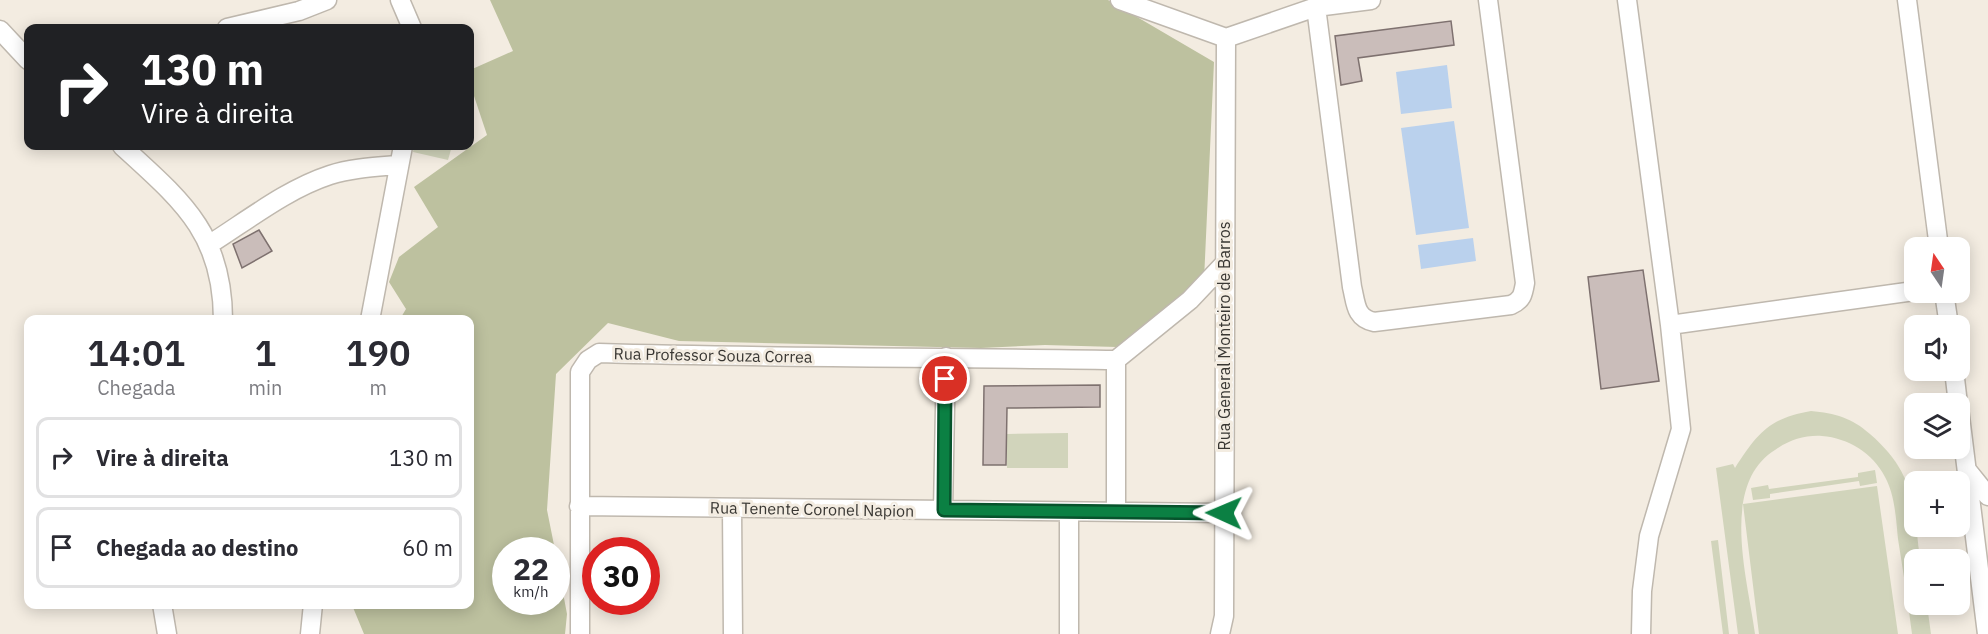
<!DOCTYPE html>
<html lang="pt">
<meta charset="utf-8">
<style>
:root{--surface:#fff;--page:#f2f2f3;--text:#2b2b33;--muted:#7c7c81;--line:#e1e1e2}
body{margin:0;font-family:"IBM Plex Sans",sans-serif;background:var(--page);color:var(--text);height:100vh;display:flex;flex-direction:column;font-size:22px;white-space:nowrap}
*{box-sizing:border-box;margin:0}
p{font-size:20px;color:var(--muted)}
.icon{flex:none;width:33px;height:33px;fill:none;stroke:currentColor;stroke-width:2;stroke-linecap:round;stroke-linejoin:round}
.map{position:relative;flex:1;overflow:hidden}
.details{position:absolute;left:24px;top:315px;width:450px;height:294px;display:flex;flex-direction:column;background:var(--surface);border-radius:12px;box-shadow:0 3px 15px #0003}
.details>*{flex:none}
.top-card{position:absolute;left:24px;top:24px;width:450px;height:126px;border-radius:12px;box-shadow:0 3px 15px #0003;background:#202124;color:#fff;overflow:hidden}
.needle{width:39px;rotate:347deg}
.fabs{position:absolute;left:1904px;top:237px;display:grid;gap:12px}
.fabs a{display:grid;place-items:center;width:66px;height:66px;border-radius:12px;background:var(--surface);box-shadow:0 3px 15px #0003;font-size:30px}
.speed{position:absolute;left:492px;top:537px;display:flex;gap:12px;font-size:30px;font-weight:700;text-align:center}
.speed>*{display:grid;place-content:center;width:78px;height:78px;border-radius:50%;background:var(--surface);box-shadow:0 3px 15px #0003;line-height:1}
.speed small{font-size:15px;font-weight:400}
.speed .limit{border:9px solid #d22;background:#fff;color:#111}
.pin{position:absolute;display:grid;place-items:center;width:51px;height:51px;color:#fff;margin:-26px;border:3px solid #fff;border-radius:50%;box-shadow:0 2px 6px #0007}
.me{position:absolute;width:66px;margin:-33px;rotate:271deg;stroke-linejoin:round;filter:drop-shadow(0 0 4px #0008)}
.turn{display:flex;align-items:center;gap:21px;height:126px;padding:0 18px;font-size:27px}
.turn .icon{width:78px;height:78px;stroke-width:2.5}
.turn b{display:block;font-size:42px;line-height:51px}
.eta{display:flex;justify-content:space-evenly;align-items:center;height:102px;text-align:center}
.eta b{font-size:36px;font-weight:600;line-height:42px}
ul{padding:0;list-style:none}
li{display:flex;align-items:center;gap:18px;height:81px;margin:0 12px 9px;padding:0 6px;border:3px solid var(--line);border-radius:12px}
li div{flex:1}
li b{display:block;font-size:22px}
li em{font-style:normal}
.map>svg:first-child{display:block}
</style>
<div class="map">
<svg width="1988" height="634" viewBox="0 0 1988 634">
<rect width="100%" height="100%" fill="#f3ece1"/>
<!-- green -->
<path fill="#d1d4bb" d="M414,146H452L448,160L413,152Z
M1811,411C1835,413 1852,418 1870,434C1916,474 1913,505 1920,559L1914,560V604L1927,605L1931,634H1912C1908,602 1903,571 1898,539C1896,519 1895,495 1885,477C1873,453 1848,438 1822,436C1805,435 1789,440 1775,450C1719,485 1748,580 1755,634H1738L1716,468L1733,464L1735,468C1757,434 1769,418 1811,411Z
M1068,433V468H1007V434Z
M1875,470L1877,483L1860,486L1859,481L1770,494V498L1753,500L1751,488L1768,485L1769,489L1858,477V473Z
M1877,486L1898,634H1759L1743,504Z
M1718,540L1729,634H1723L1711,541Z"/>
<!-- forest -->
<path fill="#bdc19f" d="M490,0H1108L1214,62L1204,280L1117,347L1045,345L981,348L679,341L608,323L556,374L547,510L555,550H506V602H556L557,561L567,614L565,634H364L352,605L470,604V320L400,319L406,309L389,282L399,257L438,227L414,187L487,135L470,84V70L513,51Z"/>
<!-- water -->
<path fill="#bad1ed" d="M1447,65L1452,108L1401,114L1396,72Z
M1454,121L1469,228L1416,235L1401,128Z
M1473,238L1476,261L1421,269L1418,245Z"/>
<!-- building -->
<path fill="#cabdba" stroke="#7e716f" stroke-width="1.5" d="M1451,21L1454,45L1358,58L1362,81L1341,85L1335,36Z
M259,230L272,251L242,268L233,244Z
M1643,270L1659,381L1601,389L1588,277Z
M1100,385V407L1007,408L1006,465H983L984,386Z"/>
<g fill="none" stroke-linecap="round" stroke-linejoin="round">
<defs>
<path id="minor" d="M400,0L412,28
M1120,0L1226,38L1316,7L1371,0
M1627,0L1670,325L1681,429L1649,536L1642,591L1641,634
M1907,0L1939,248
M1316,7L1352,287C1356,303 1355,318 1374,322L1511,305C1522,300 1523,295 1525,283L1488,0
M227,28L299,11L327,0
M0,30L28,60
M122,146C181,200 223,233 223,320
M210,244C248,220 287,189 330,175C352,168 375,167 398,165
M1944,292L1949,326
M370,320L403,146
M1670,325L1914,291
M1954,370L1958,404
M1959,408L1987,634
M1967,470L1988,496
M579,506L1224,513
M732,508L733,634
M943,510L946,357
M1116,512V360L1190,300L1224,264
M162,604L167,634
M310,634L313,604
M580,634V372L588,360L599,353C772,358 944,357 1116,360
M1069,634V513
M1220,634L1224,616L1226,38"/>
</defs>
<!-- minor casing -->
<use href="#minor" stroke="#bfb8ae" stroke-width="21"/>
<!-- minor -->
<use href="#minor" stroke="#fff" stroke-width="18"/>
</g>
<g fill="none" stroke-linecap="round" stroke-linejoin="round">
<defs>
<path id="route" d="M945,379L944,510L1224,513"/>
</defs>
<!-- route casing -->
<use href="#route" stroke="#07532c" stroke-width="15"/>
<!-- route -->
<use href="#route" stroke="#0b8043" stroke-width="10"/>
</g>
<g text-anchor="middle" stroke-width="6" stroke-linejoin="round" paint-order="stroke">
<!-- street labels -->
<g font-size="16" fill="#393733" stroke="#f3ece1">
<text transform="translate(1224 336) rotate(-90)" y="6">Rua General Monteiro de Barros</text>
<text transform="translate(713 355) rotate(1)" y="6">Rua Professor Souza Correa</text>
<text transform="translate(812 509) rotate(1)" y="6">Rua Tenente Coronel Napion</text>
</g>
</g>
</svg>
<div class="fabs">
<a><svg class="needle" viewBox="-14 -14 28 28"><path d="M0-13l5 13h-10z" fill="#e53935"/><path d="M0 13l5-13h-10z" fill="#7c7c81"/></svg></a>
<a><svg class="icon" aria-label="sound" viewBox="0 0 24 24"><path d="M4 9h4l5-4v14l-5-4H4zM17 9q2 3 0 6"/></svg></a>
<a><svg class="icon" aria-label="layers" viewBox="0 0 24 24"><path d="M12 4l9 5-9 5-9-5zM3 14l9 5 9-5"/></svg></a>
<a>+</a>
<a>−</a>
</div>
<div class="speed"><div>22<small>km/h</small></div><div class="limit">30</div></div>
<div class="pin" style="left:945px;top:379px;background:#d93025"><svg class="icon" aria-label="arrive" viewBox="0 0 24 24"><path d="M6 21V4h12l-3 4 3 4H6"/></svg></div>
<svg class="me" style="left:1224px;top:513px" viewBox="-20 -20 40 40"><path d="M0-17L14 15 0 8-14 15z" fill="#0b8043" stroke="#fff" stroke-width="4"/></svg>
<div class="top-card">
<div class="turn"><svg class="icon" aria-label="right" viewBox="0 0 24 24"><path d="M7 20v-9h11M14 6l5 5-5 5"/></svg><div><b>130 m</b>Vire à direita</div></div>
</div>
<section class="details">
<div class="eta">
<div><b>14:01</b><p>Chegada</p></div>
<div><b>1</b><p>min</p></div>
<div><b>190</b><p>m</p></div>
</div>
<ul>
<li><svg class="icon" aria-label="right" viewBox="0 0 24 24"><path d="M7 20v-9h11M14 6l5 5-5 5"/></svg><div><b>Vire à direita</b></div><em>130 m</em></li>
<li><svg class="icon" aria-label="arrive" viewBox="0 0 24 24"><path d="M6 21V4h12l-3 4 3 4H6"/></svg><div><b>Chegada ao destino</b></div><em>60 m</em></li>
</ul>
</section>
</div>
